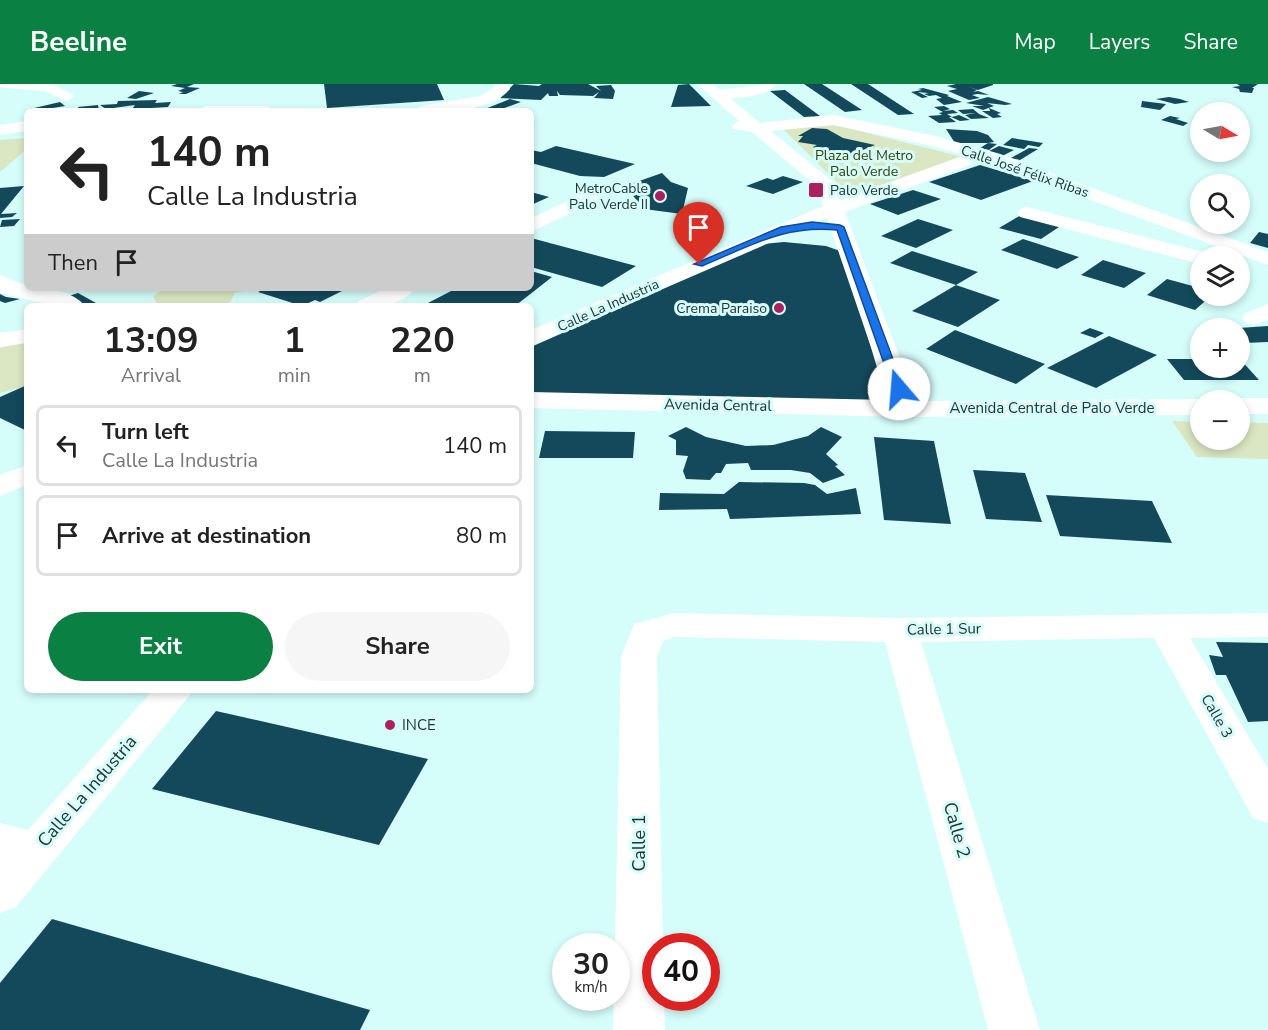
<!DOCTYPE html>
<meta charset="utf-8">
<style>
:root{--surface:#fff;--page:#f6f6f6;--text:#222;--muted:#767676;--line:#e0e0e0;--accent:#0b8043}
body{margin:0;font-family:"Nunito Sans",sans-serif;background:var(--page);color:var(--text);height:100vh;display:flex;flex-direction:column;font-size:22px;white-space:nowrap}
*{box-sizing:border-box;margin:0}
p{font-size:20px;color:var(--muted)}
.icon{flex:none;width:33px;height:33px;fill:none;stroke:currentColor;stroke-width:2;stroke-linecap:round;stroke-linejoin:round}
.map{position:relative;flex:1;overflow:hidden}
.details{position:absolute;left:24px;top:219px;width:510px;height:390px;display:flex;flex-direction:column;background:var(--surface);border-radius:9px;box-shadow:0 3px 9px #0003}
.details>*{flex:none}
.banner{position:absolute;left:24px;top:24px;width:510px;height:183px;border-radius:9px;box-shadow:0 3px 9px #0003;background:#fff;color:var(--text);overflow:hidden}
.needle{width:39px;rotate:100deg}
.buttons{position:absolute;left:1190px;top:18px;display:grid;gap:12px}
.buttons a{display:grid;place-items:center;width:60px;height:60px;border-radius:50%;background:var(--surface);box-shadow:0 3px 9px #0003;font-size:30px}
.speed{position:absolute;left:552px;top:849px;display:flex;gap:12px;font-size:30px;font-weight:700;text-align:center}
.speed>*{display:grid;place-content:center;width:78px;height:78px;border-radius:50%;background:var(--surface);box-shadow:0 3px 9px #0003;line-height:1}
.speed small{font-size:15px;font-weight:400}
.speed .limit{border:9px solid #d22;background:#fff;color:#111}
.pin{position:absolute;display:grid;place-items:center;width:51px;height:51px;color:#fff;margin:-62px -26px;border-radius:50% 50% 50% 0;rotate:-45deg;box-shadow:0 0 6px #0007}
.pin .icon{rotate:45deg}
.me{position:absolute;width:66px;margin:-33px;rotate:342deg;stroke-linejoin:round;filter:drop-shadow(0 0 4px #0008)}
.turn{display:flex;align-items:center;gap:21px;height:126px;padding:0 24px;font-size:27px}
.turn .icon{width:78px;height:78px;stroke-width:2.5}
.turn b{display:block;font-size:42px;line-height:51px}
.then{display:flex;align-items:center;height:57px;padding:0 24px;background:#0003;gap:12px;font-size:22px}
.eta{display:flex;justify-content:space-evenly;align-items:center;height:102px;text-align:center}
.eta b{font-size:36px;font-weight:700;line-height:42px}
.button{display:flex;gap:12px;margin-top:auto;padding:12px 24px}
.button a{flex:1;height:69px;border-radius:36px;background:var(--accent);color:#fff;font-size:24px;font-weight:700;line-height:69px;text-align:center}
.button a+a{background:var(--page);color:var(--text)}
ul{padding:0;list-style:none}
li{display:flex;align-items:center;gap:18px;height:81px;margin:0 12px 9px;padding:0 12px;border:3px solid var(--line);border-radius:9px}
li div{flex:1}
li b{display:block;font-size:22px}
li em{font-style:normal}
header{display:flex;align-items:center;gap:36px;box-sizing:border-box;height:84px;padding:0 30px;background:var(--accent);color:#fff}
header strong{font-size:28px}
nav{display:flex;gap:33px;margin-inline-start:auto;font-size:21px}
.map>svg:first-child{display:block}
</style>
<header>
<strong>Beeline</strong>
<nav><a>Map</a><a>Layers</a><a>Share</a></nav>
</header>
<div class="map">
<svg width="1268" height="946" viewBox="0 0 1268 946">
<rect width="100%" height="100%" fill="#d5fdfa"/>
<!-- green -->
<path fill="#dae7c2" d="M836,41L970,75L854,115L783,45Z
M27,54V65L0,88V56Z
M163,204H254L235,209L230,218L223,222H156L158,221L153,213Z
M27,257V302L0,309V264Z
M1172,337L1200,338V356H1239V338L1268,339V375L1197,373Z"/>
<!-- building -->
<path fill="#14495b" d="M177,0H194L187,3L200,4L186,10H179L183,8L178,7L185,4L171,2Z
M324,0H437L444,16L327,24Z
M514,0L539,2L542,0H588L601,7L596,2L611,1L615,7L613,15L594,14L599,8L593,12L560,11L557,7L558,12H549L548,9L541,16L500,14Z
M689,0L711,22L671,23L678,1Z
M804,0H822L862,26L845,28Z
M851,0H868L914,30L898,31Z
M956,0H993V1L978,6L969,3L977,6L973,8L978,7L989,11L977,10L972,11L980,14L969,16L948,7L957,5L947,2Z
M1237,0H1258L1252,4H1254L1252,9L1240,8L1239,5L1232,3L1240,2Z
M923,4L949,11L947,12L962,18L944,21L936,15L942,14L936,11L929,12L924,10L929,9H928L918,8L928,13L922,14L911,8L922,6L918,5Z
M785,6L820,32L804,33L770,7Z
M139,7L154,9L136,15L127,14Z
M988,13L1002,17L1012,20L1005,21L987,19L994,22L983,26L972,22H984L966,19Z
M1169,13L1180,15L1189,18L1175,20L1156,15Z
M510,15L521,18L496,27H480Z
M157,16L155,19L171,18L168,23L151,24L132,25L135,21L106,25L100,21L117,20L118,17Z
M1142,17L1166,20L1160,26L1141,23Z
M60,18L65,22L35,27L30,25Z
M98,21L99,26L87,27H80L78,23Z
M944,22L950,25L943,27L953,26L958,29L947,30L952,33L959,31L970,36L960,37L951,33H949L956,38L939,39L928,32L942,31L939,29L943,28L941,27L934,23Z
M989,24L1001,29L997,30L1002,33L993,34L982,27H990Z
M973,25L979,30L989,34L971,35L965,31L976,29L963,30L958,26Z
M1170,32L1180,34L1176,35L1188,39L1183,42L1161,36Z
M812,44L827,45L843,54L875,61L843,74L821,69L813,63L817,61L798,58L803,52H798Z
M946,45L977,47L988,51L994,58L988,59L997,60L989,66L980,64L988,59H955Z
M1012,54L1043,59L1039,63L1028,61L1024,65L1003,61Z
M556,62L635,80L604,93L580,92L531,79V66L541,68Z
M999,62L1014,66L1002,72L987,68Z
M1029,64L1038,65L1020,76L1011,74Z
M980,81L1033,97L981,116L929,98Z
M662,89L671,98L688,104L682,130L644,125L625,102Z
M783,92L803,98L773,110L746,102L767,94L773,96Z
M24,102L1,130L17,129L12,133L0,134V104Z
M913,106L941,115L898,131L870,120Z
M531,108L549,113L531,121Z
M1021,131L1062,141L1041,155L999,144Z
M20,135L14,142L0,143L2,136Z
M918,135L953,146L916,164L881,152Z
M1259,148L1268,150V164L1250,159Z
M531,154L636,182L602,203L531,183Z
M1023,155L1079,173L1057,185L1001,166Z
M784,158L826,162L843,168L888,321L531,312V263L763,160Z
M912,167L978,188L956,201L1000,216L958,243L912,227L956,201L890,179Z
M1103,176L1146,189L1124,204L1081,191Z
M531,187L552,193L515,222L424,221L457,204H531Z
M1167,195L1200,204V212H1211L1195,226L1147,211Z
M266,204H348L320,218L315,216L302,222L258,208Z
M78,209L96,219L88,222H70L59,215Z
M0,210L6,213L20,215L5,219L0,217Z
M1268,242V258L1244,259L1239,254V244Z
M1090,244L1104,249L1095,254L1080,249Z
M955,246L1045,280L1016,300L926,265Z
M1109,252L1157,271L1096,304L1047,284Z
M1239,274L1259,296H1184L1167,275H1200V284H1239Z
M27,301V347L0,334V313Z
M686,343L706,353L746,362L773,361L808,352L821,343L842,353L826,370L838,381L835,382L845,391L823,399L810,389L791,386H751L748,379L726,380L721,389H716L710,396L686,395L683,387L688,372L676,371V356L668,352Z
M545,347L635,348L633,374H539Z
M874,353L934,357L951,440L884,436Z
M973,386L1025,389L1042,438L986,435Z
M739,398L804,399L815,401L827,410L856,404L861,430L730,435L727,425L659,426L660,409L724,410Z
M1046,411L1152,417L1172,459L1060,452Z
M1216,558L1268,559V637L1248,638L1226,591H1216L1209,571L1223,573Z
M216,627L428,675L379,761L152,705Z
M52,835L370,926L360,946H0V899Z"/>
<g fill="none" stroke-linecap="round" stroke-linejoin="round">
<!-- minor -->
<path fill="#fff" fill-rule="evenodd" d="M0,0H53L75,12L67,17L45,7L5,4L0,3Z
M494,0H508L510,5C489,30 443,27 413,27L421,22L480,12L495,3Z
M697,0H713L720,6C740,4 758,0 777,0C767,12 745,13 730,14L760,39L833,31L931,51L997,69L1268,168V181L973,73L975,76L972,80L845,128L916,317L1200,315L1207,316H1200V331L905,333L531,324V308L889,316L827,134L531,262V246L823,122L817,103L752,48L733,45L731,42L739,37ZM833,41L923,60L965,71L840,116L832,97L771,47Z
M205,22H268L276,27H197Z
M27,37V47L0,51V41Z
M589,107L596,109L599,113L596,117L531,148V134Z
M1027,123L1208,169L1210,172H1200V180L1020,133L1017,129L1020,125Z
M0,191C10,194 16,199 27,201V204C45,204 73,206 85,222H56L0,209Z
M386,204H415C402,223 375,222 355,222L359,217Z
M1268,220V236L1254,241L1246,239L1242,234L1246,229Z
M27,245V259L0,263V249Z
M1239,314H1268V330H1239V316H1229Z
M27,381V401L0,412V391Z
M674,529L900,534L1268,529V553L1190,554L1268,685V739L1253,734L1154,554L921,558L1040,946H988L885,558L675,553L663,557L657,573L663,862H656V914H664L665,946H613L614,914H616L615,862L621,573L634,540Z
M153,606H194L16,823L0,829V739L28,746Z"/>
</g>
<!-- route -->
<path fill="#1a73e8" stroke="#114b97" stroke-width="1.5" d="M812,138L840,141L844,143L904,305L903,307L899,308L893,305L837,146C784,141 750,162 702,182L694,180L781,143Z"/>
<!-- markers -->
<g fill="#ad205e" stroke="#d5fdfa" stroke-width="2">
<rect x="808" y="98" width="16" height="16" rx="3"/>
<circle cx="660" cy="112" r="6"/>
<circle cx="779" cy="224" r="6"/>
<circle cx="390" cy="641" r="6"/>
</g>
<g text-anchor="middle" stroke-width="6" stroke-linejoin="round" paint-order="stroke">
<!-- far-park labels -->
<g font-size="14" fill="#33400f" stroke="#d5fdfa">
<text x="864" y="76">Plaza del Metro<tspan x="864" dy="16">Palo Verde</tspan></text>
</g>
<!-- far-street labels -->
<g font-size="14" fill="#243332" stroke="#d5fdfa">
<text transform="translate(1025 87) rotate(19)" y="5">Calle José Félix Ribas</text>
<text transform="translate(608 221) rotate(-24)" y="5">Calle La Industria</text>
</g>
<!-- far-poi labels -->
<g font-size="14" fill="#243332" stroke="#d5fdfa" text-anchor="end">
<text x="648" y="109">MetroCable<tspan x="648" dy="16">Palo Verde II</tspan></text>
<text x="830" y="111" text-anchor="start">Palo Verde</text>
<text x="767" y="229">Crema Paraiso</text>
</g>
<!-- street labels -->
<g font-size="15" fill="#243332" stroke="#d5fdfa">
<text transform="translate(718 321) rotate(1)" y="5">Avenida Central</text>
<text x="1052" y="329">Avenida Central de Palo Verde</text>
<text transform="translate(944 545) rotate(-1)" y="5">Calle 1 Sur</text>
<text transform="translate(1217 632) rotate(60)" y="5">Calle 3</text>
</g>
<!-- poi labels -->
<g font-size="15" fill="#243332" stroke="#d5fdfa" text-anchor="start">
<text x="402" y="646">INCE</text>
</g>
<!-- near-street labels -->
<g font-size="18" fill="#243332" stroke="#d5fdfa">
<text transform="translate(87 707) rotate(-49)" y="6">Calle La Industria</text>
<text transform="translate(957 746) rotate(74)" y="6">Calle 2</text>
<text transform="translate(639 759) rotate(-90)" y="6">Calle 1</text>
</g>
</g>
</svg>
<div class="buttons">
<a><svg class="needle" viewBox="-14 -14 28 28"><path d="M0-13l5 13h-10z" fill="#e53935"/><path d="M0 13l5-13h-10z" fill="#767676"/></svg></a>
<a><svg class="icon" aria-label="search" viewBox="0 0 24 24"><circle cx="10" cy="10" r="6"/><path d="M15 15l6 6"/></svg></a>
<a><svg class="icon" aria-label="layers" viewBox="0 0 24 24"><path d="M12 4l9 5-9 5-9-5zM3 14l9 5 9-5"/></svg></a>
<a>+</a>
<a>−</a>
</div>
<div class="speed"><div>30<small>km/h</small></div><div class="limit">40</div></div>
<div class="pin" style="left:699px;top:180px;background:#d93025"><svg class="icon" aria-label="arrive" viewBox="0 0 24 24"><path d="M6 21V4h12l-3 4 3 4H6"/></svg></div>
<svg class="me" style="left:899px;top:305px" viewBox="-20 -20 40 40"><circle r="19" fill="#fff"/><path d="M0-13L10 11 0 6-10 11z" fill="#1a73e8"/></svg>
<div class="banner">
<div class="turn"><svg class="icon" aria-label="left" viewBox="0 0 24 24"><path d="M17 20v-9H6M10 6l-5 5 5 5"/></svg><div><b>140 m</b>Calle La Industria</div></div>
<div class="then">Then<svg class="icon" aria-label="arrive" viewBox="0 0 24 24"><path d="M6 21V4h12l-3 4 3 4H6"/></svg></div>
</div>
<section class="details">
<div class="eta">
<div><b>13:09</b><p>Arrival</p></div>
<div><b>1</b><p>min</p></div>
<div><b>220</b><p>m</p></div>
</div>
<ul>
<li><svg class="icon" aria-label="left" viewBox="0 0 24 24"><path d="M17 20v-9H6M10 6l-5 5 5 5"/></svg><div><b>Turn left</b><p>Calle La Industria</p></div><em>140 m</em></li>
<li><svg class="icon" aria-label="arrive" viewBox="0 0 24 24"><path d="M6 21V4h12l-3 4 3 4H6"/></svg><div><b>Arrive at destination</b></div><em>80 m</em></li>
</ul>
<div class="button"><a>Exit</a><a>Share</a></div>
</section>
</div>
